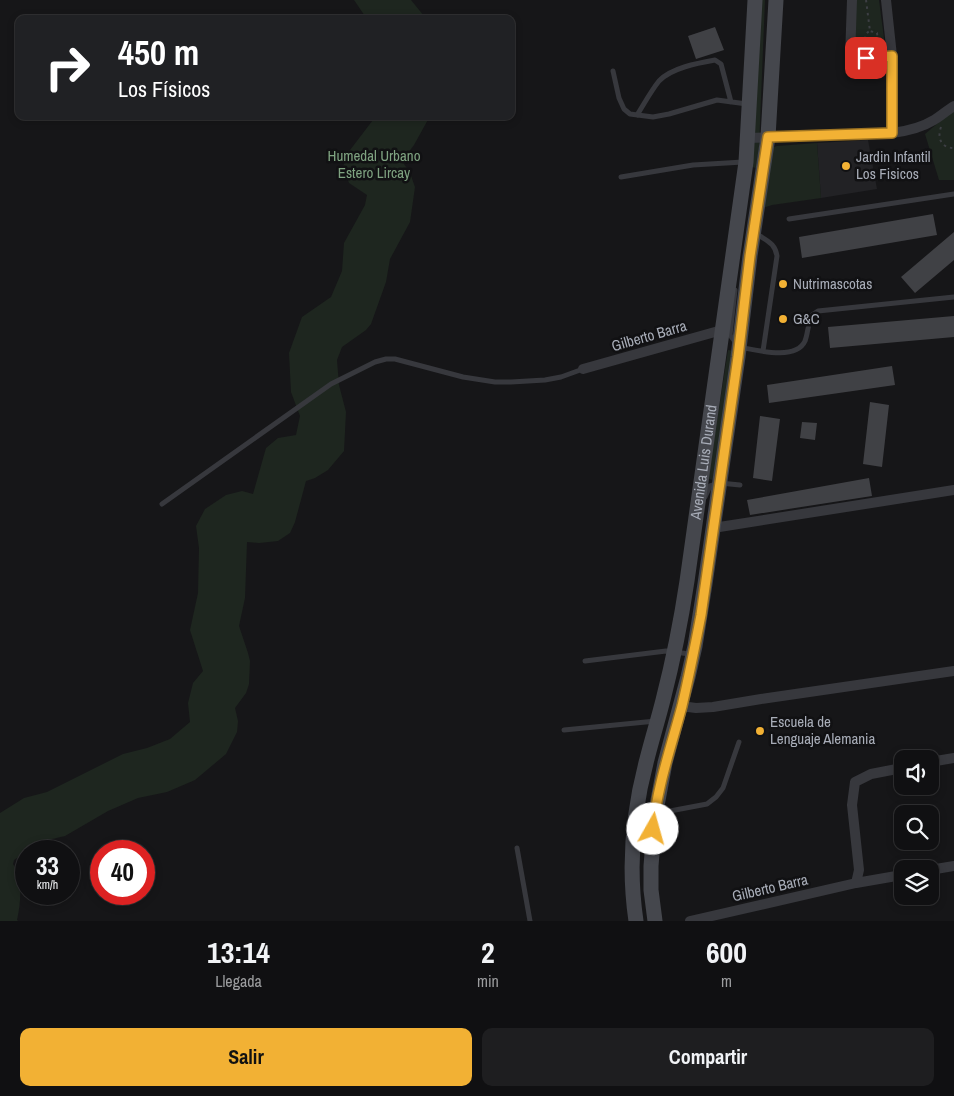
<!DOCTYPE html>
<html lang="es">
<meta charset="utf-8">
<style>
:root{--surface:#101012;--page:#1e1e20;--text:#f1f3f6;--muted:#9c9d9f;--line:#303032;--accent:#f2b134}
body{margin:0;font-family:"Archivo Narrow",sans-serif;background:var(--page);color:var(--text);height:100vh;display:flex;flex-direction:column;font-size:19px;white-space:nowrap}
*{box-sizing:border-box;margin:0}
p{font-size:16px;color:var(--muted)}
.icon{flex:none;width:28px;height:28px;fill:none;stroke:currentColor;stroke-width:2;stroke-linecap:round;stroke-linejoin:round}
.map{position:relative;height:921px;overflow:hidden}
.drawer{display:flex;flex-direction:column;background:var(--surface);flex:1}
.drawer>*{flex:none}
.guide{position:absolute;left:15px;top:15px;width:500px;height:105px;border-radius:10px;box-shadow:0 2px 8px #0003,0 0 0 1px var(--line);background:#202124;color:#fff;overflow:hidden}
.buttons{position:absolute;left:894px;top:750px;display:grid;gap:10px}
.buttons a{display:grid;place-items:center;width:45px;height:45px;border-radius:10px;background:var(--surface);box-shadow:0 2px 8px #0003,0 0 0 1px var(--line);font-size:25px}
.speed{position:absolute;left:15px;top:840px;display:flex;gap:10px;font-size:25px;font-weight:700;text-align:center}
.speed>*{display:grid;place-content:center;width:65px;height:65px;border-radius:50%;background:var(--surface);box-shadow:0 2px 8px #0003,0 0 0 1px var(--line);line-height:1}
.speed small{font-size:12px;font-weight:400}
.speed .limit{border:8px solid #d22;background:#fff;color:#111}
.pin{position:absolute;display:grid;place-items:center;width:42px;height:42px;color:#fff;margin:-21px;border-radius:10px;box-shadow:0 2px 8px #0006}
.me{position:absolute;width:55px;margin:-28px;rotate:7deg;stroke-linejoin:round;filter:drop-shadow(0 0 4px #0008)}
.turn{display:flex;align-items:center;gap:18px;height:105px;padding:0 20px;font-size:22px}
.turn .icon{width:65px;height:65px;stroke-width:2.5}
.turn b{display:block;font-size:35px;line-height:42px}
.eta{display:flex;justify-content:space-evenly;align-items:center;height:85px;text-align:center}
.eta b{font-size:30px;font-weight:700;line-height:35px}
.cta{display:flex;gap:10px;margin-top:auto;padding:10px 20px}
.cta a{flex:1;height:58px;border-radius:10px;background:var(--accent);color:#111;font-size:20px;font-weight:700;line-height:58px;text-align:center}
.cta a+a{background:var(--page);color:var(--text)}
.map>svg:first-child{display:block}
</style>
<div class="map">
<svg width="954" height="921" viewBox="0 0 954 921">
<rect width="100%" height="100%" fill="#161618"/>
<!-- built -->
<path fill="#222225" d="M868,140L877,189L821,198L817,143Z"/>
<!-- green -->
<path fill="#1e261f" d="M354,0H411L424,16V19H367Z
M759,0H765L759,148L756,168L752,167Z
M854,0H879L885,46L884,53L855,56L851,51Z
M954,110V180H939L925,134L938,123L949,112Z
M376,116H430L414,145L402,161L410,173L415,187L410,222L390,259L386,282L371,324L366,330L342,347L337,360L339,385L346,412L344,451L328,470L315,478L306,481L295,522L290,533L278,541L259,543L247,542L245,598L239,626L248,653L250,661L249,684L246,693L235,708L238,721L237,732L226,754L195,780L167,792L138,798L108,811L65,836L44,841L14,860L13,864C23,878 21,903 17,920L18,921H0V813L24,798L47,792L123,754L147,748L170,739L190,722L188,703L193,683L203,671L190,630L198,593L199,548L196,526L205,509L226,495L242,491L253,494L266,448L278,438L296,435L300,416L291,392L289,353L302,317L331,297L342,271L344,243L365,205L367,195L349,183L343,167L347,154Z
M817,143L821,198L772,205L760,209L771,148L777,146Z
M728,350L734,351L714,480L708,479Z"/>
<!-- building -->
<path fill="#404145" d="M715,27L724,50L696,59L688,36Z
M933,214L937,235L802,258L799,237Z
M954,232V260L915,293L901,277Z
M954,316V337L830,348L828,327Z
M892,366L895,385L769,403L767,385Z
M870,402L889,405L882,467L863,464Z
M760,416L780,419L772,481L753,478Z
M802,422L817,423L815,440L800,438Z
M869,478L872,496L750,515L747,500Z"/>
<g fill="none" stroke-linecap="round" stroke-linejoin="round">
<!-- path -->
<path stroke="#3d3f44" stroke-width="2" stroke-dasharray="2.5 4" stroke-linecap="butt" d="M866,0L870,31C864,34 865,37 866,42L871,46L878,41L877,33L870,31
M941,127C937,138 941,148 954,148"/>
<!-- lane -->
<path stroke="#37383d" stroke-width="5" d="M613,71L619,98L624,109L630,114L653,117L669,114L717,100L747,104
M637,115C644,104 651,91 659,81C671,68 698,63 715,60L721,64L731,102
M621,177L693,165L743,162
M789,219L954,194
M757,234C767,241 775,243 777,256L763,351
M735,290L730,335L739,347C756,350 796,361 805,341C808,333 808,323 812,315L818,311L954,297
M705,497L710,486L720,483L740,485
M162,504L331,384L375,362L386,359H395L463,377L495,382H511L545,380L561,377L583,369
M585,661L666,651L690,654
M564,730L656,721
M657,815L670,811L707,804L716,797L723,788L739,742
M517,848L530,921"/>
<!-- street -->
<path stroke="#37383d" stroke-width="10" d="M852,0L850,58L892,56
M886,0L892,56V133
M748,138L892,133C908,131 921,128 934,120C941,116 947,110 954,106
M583,369L722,330
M713,528L954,490
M681,706L696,708L713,707L761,699L954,671
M930,762L954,758
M930,870L954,866
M856,883L902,875
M690,921L856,883L859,870L852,805L855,782L871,774L902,768"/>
<!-- secondary -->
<g stroke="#45474d" stroke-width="15">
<path id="s1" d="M636,921C628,867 633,811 647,759C652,739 658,720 663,700C673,661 681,621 687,581L746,162L755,0"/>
<path d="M655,921L651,890V866L655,816L665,763L688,677L695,646L705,584L738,357L750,256L768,137L776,0"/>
</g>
</g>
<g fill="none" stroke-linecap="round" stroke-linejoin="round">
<defs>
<path id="route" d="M653,829C657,787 671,747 682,706C689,676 695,646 701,615L738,357L750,256L768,137L892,133V56L866,58"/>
</defs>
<!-- route casing -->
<use href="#route" stroke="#9d7322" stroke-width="12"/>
<!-- route -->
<use href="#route" stroke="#f2b134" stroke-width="9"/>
</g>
<!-- markers -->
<g fill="#f2b134" stroke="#111113" stroke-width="2">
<circle cx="846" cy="166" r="5"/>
<circle cx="783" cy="284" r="5"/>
<circle cx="783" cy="319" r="5"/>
<circle cx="760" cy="731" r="5"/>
</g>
<g text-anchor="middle" stroke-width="5" stroke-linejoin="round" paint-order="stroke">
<!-- park labels -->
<g font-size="15" fill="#7fa381" stroke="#111113">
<text x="374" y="161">Humedal Urbano<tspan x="374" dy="17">Estero Lircay</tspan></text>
</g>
<!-- poi labels -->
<g font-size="15" fill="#a8adb8" stroke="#111113" text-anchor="start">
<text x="856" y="162">Jardin Infantil<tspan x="856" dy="17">Los Fisicos</tspan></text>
<text x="793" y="289">Nutrimascotas</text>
<text x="793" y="324">G&amp;C</text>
<text x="770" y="727">Escuela de<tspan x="770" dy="17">Lenguaje Alemania</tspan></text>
</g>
<!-- street labels -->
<g font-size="15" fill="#a8adb8" stroke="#111113">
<text transform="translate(649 336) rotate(-16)" y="5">Gilberto Barra</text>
<text dy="5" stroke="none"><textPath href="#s1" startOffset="466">Avenida Luis Durand</textPath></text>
<text transform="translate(770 888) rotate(-13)" y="5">Gilberto Barra</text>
</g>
</g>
</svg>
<div class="buttons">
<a><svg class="icon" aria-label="sound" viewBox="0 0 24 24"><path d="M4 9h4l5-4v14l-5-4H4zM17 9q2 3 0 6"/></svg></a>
<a><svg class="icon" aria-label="search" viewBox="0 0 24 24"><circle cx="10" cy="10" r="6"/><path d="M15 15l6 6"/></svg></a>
<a><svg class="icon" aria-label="layers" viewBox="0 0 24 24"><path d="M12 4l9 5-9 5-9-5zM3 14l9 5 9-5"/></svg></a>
</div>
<div class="speed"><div>33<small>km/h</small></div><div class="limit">40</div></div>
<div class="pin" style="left:866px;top:58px;background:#d93025"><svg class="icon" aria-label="arrive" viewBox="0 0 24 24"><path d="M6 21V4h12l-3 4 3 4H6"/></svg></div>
<svg class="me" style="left:653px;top:829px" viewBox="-20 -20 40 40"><circle r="19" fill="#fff"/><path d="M0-13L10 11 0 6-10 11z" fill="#f2b134"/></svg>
<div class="guide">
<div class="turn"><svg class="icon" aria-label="right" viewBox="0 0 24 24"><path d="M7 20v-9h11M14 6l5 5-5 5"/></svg><div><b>450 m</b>Los Físicos</div></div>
</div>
</div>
<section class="drawer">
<div class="eta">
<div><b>13:14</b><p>Llegada</p></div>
<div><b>2</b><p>min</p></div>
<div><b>600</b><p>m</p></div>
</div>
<div class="cta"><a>Salir</a><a>Compartir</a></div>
</section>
